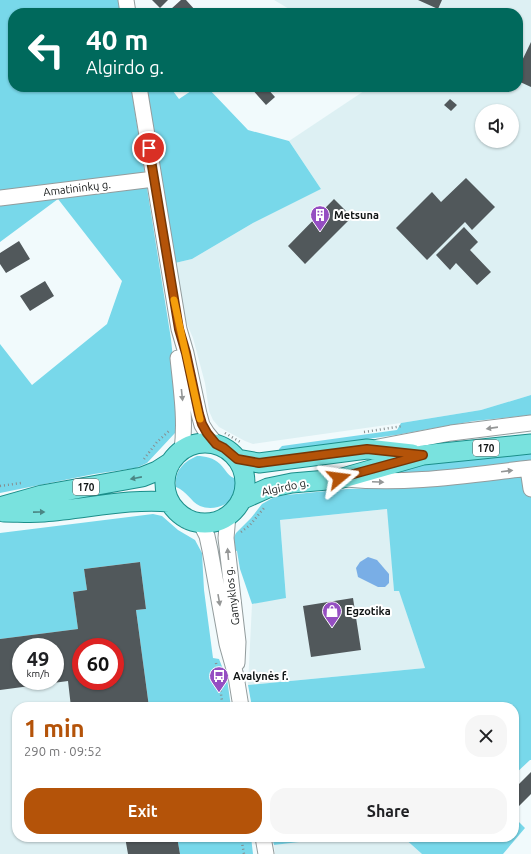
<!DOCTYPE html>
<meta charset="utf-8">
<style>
:root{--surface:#fff;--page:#f6f6f6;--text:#202124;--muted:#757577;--accent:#b45309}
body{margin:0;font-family:Ubuntu,sans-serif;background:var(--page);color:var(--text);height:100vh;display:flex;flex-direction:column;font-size:15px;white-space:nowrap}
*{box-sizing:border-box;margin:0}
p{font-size:13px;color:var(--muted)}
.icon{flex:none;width:22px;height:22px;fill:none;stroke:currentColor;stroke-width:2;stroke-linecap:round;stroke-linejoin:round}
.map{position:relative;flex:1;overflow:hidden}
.side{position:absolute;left:12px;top:702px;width:507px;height:140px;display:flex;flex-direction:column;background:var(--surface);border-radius:16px;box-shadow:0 1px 3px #0004}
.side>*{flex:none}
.hud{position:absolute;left:8px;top:8px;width:515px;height:84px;border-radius:16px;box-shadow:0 1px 3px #0004;background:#00695c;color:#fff;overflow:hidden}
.buttons{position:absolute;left:475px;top:104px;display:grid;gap:8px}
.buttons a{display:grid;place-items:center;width:44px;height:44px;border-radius:50%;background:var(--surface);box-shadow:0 1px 3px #0004;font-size:20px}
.speed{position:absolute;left:12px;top:638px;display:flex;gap:8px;font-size:20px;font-weight:700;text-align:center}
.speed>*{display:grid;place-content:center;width:52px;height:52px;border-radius:50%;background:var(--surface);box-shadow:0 1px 3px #0004;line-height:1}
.speed small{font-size:10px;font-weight:400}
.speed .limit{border:6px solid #d22;background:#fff;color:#111}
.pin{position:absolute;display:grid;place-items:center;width:34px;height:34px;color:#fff;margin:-17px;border:2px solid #fff;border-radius:50%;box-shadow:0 1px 4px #0007}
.me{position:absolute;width:44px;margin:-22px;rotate:74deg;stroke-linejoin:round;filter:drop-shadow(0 0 3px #0008)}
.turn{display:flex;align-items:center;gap:14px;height:84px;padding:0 12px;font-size:18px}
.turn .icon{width:52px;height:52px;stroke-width:2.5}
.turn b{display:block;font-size:28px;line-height:34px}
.round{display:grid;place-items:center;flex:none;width:42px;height:42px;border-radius:16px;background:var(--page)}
.summary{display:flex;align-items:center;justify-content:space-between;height:68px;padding:0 12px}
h1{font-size:24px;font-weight:700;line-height:30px;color:var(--accent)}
.button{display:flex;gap:8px;margin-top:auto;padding:8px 12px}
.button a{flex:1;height:46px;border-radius:16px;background:var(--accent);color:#fff;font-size:16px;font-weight:700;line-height:46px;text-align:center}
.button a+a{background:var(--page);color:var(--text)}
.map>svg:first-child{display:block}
</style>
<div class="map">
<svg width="531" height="854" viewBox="0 0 531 854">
<rect width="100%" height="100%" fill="#f1fafc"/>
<!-- built -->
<path fill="#ddf0f3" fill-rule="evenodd" d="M274,0H531V395L481,410L401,423L253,444L245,441L219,427L213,420L209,411L205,383L193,338L183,315L175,263L192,259L253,223L321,189L289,141L370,87H518V13H296ZM482,111H512V141H482Z
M388,509L394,591L399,590L425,668L248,685L252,604L286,597L280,520Z
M140,562L146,609L136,610L149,707H17V837H177L180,854H0V639L73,592L84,569ZM21,647H55V681H21ZM81,647H115V681H81Z
M341,837H403L422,854H275L274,845Z"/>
<!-- grass -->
<path fill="#78d8ea" d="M0,0H118L120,13H13V87H131L171,339L179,418L178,426L175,433L147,463L136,468L94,474L0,493V344L32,385L107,324L122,281L58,199L0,242Z
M146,87H170L179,99L197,87H207L248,130L289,141L321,189L253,223L192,259L175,263Z
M531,395V415L474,421L396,435L279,451V449L282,446L397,430L401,423L481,410Z
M531,453V462L415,473H382L429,464Z
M197,456C205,456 214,458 220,464C226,470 228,477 237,479C237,483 237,489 235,494C230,506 212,511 200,506C190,501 188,492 176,487C174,471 183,462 197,456Z
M531,476V760H530L514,775V707H252L248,685L425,668L399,591H394L387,509L280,520L286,598L252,604L240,569L237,551L232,550L233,539L236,533L251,518L262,504L276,496L347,489L420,487Z
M153,514L162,516L178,530L195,540L202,553L204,590L213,658L219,659L227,679L231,707H149L136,610L146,609L140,562L84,569L87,590L73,592L78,629L0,639V533Z
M514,817L525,828L503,854H422L403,837H514Z
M177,837H251L253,854H180Z
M272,837H341L274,845Z"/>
<!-- water -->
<path fill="#79aee6" d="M368,557L377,560L389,574V583L385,587H378L358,577L356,568L360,562Z"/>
<!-- building -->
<path fill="#51585b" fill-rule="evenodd" d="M152,0H168L160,8Z
M181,0H186L196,11L193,13H175L171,9Z
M418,0H442L438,9Z
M531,42V87L518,81V69Z
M250,87H266L275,97L266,105Z
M450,99L457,105L451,111L444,105Z
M466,178L495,207L472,230L465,222L427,260L396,228L432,192L441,202Z
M334,199L352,217L305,264L288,246Z
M464,227L478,242L470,250L491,272L477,285L456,263L450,270L436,255Z
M19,241L30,259L6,273L0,264V253Z
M45,281L54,296L30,311L20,296Z
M140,562L146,609L136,610L149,707H71L68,681L0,690V639L78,629L73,592L87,590L84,569ZM21,647H55V681H21ZM81,647H115V681H81Z
M353,598L361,650L311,657L303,606Z
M531,772V794L519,806L514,801V789Z
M125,837H177L180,854H128Z"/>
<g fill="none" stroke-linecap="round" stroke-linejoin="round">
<defs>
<path id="minor" d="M126,0L128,13
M139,87L179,329L186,353L199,414L202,425L207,433L216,444
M0,198L154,179
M178,358C181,388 186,419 182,450
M378,447L451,433L531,423
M528,469L531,489
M346,479C409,485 468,475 531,468
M228,515L226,538L238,642L237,663
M200,522L207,536L210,550L227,644L236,676L241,707
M263,837L266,854"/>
<path id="major" d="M165 483a40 40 0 1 1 80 0a40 40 0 1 1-80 0Z
M237,459L259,463L367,449L412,454
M241,500L268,488L292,483L339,479L423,455L531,444
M0,507L42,495L142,477L157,471L171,462
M4,512C18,512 31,513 44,512C86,509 129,498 170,502"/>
</defs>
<!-- minor casing -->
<use href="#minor" stroke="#939c9d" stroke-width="17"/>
<!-- major casing -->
<use href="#major" stroke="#1b8e8a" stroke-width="21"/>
<!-- path -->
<path stroke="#878d8e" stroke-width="2.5" stroke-dasharray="1 3" stroke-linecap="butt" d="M364,432L403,426
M225,433L242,443
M144,459L157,442L170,430
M0,486L21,483
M173,517L180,525L188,529
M241,532L250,525L264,508
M216,663L223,707
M241,837L244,854"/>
<!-- minor -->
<use href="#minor" stroke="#fff" stroke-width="15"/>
<!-- major -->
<use href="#major" stroke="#79e2de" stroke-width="19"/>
</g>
<!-- one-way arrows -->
<defs><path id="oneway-solid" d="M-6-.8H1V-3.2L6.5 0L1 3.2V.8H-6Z"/></defs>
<g fill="#949696">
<use href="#oneway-solid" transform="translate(182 395) rotate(84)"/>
<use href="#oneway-solid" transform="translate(492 428) rotate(172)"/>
<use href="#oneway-solid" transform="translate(507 471) rotate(-7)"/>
<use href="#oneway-solid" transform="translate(378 482) rotate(2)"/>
<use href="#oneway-solid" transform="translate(228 554) rotate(-95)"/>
<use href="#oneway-solid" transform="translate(219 600) rotate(80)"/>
</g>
<g fill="#4b8684">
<use href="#oneway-solid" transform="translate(136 478) rotate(169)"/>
<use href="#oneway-solid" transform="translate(39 512) rotate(-1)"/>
</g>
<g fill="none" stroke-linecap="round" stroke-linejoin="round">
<defs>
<path id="route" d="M149,148L179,329L186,353L199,414L202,424L207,433L216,444L224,448L237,459L259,463L367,449L423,455L339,478"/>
</defs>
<!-- route casing -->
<use href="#route" stroke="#753606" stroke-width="10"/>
<!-- route -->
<use href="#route" stroke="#b45309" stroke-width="7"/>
<!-- slow -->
<path stroke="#f59e0b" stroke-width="7" d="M174,300L200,419"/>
</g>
<!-- icons -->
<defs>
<symbol id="building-pin" viewBox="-11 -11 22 30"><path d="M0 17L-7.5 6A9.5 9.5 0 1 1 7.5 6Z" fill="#954ec2" stroke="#fff"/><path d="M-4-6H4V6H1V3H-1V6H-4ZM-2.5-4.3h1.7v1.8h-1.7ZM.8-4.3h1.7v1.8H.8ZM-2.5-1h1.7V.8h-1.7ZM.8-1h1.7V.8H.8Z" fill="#fff"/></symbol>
<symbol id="shop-pin" viewBox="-11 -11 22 30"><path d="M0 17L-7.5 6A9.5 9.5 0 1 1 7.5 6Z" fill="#954ec2" stroke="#fff"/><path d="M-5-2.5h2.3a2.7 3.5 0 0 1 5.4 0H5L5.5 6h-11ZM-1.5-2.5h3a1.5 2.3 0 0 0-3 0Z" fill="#fff"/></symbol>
<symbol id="bus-pin" viewBox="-11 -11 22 30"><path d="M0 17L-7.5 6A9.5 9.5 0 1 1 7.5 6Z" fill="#954ec2" stroke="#fff"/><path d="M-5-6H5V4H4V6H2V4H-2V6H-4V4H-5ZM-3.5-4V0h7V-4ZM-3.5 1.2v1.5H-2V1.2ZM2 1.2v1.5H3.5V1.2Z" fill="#fff"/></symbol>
</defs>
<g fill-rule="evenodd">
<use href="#building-pin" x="309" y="204" width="22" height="30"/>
<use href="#shop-pin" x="321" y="600" width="22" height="30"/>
<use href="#bus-pin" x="208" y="665" width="22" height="30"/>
</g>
<g text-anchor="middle" stroke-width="4" stroke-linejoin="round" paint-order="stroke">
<!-- shield labels -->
<g fill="#fff" stroke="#595c5c" stroke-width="1">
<rect x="473" y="440" width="26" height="16" rx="3"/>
<rect x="73" y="479" width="26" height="16" rx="3"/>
</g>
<g font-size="10" font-weight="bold" fill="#121616">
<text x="486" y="452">170</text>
<text x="86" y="491">170</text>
</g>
<!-- street labels -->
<g font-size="11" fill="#121616" stroke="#fff">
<text transform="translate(77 188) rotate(-7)" y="4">Amatininkų g.</text>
<text transform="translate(285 487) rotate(-12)" y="4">Algirdo g.</text>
<text transform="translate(232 596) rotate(-97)" y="4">Gamyklos g.</text>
</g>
<!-- poi labels -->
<g font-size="11" font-weight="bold" fill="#121616" stroke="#fff" text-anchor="start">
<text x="334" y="219">Metsuna</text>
<text x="346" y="615">Egzotika</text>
<text x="233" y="680">Avalynės f.</text>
</g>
</g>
</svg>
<div class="buttons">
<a><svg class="icon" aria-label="sound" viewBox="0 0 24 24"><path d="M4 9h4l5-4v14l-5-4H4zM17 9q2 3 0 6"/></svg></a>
</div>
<div class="speed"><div>49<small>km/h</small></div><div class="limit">60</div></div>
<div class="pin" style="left:149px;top:148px;background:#d93025"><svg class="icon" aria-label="arrive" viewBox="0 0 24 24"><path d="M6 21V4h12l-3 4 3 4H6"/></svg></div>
<svg class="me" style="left:339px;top:478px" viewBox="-20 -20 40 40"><path d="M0-17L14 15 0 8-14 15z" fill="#b45309" stroke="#fff" stroke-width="4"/></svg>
<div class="hud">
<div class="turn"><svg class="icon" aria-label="left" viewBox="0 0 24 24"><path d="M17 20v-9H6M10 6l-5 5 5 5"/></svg><div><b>40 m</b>Algirdo g.</div></div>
</div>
<section class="side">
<div class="summary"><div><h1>1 min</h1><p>290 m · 09:52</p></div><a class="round"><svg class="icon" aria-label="close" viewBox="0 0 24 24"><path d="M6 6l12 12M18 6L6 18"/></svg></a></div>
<div class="button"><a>Exit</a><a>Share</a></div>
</section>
</div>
